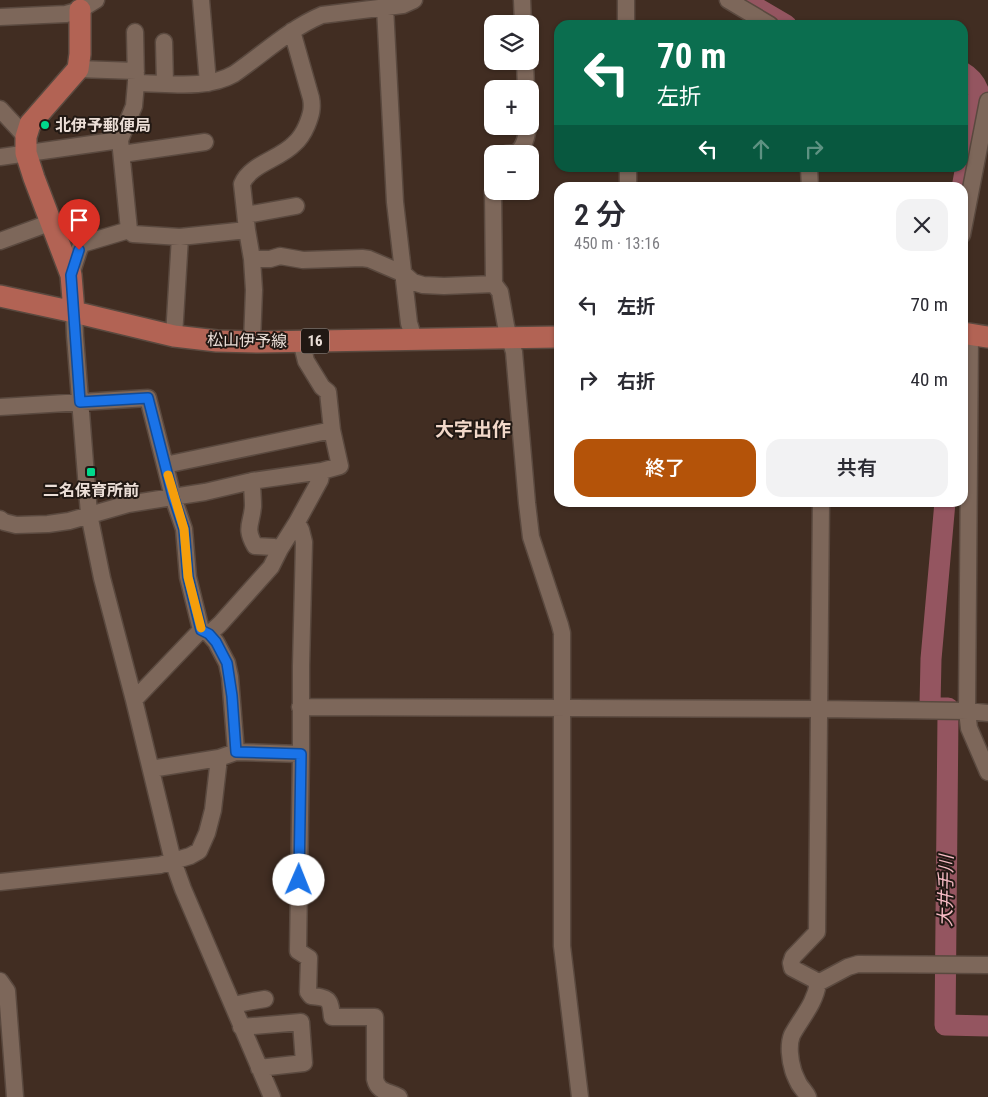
<!DOCTYPE html>
<html lang="ja">
<meta charset="utf-8">
<style>
:root{--surface:#fff;--page:#f2f2f3;--text:#2b2b33;--muted:#7c7c81;--accent:#b45309}
body{margin:0;font-family:"Roboto Condensed","Noto Sans JP",sans-serif;background:var(--page);color:var(--text);height:100vh;display:flex;flex-direction:column;font-size:19px;white-space:nowrap}
*{box-sizing:border-box;margin:0}
p{font-size:16px;color:var(--muted)}
.icon{flex:none;width:28px;height:28px;fill:none;stroke:currentColor;stroke-width:2;stroke-linecap:round;stroke-linejoin:round}
.map{position:relative;flex:1;overflow:hidden}
.panel{position:absolute;left:554px;top:182px;width:414px;height:325px;display:flex;flex-direction:column;background:var(--surface);border-radius:15px;box-shadow:0 1px 4px #0004}
.panel>*{flex:none}
.banner{position:absolute;left:554px;top:20px;width:414px;height:152px;border-radius:15px;box-shadow:0 1px 4px #0004;background:#0b6e4f;color:#fff;overflow:hidden}
.controls{position:absolute;left:484px;top:15px;display:grid;gap:10px}
.controls a{display:grid;place-items:center;width:55px;height:55px;border-radius:10px;background:var(--surface);box-shadow:0 1px 4px #0004;font-size:25px}
.pin{position:absolute;display:grid;place-items:center;width:42px;height:42px;color:#fff;margin:-51px -21px;border-radius:50% 50% 50% 0;rotate:-45deg;box-shadow:0 0 5px #0007}
.pin .icon{rotate:45deg}
.me{position:absolute;width:55px;margin:-28px;rotate:1deg;stroke-linejoin:round;filter:drop-shadow(0 0 4px #0008)}
.turn{display:flex;align-items:center;gap:18px;height:105px;padding:0 20px;font-size:22px}
.turn .icon{width:65px;height:65px;stroke-width:2.5}
.turn b{display:block;font-size:35px;line-height:42px}
.lanes{display:flex;align-items:center;height:48px;padding:0 20px;background:#0003;justify-content:center;gap:25px;direction:ltr}
.lanes .off{opacity:.35}
.round{display:grid;place-items:center;flex:none;width:52px;height:52px;border-radius:15px;background:var(--page)}
.summary{display:flex;align-items:center;justify-content:space-between;height:85px;padding:0 20px}
h1{font-size:30px;font-weight:600;line-height:38px}
.button{display:flex;gap:10px;margin-top:auto;padding:10px 20px}
.button a{flex:1;height:58px;border-radius:15px;background:var(--accent);color:#fff;font-size:20px;font-weight:600;line-height:58px;text-align:center}
.button a+a{background:var(--page);color:var(--text)}
ul{padding:0;list-style:none}
li{display:flex;align-items:center;gap:15px;height:75px;padding:0 20px}
li div{flex:1}
li b{display:block;font-size:19px}
li em{font-style:normal}
.map>svg:first-child{display:block}
</style>
<div class="map">
<svg width="988" height="1097" viewBox="0 0 988 1097">
<rect width="100%" height="100%" fill="#412d22"/>
<g fill="none" stroke-linecap="round" stroke-linejoin="round">
<!-- river -->
<path stroke="#945560" stroke-width="21" d="M750,4L786,25
M962,188L979,93C976,83 971,77 962,72
M945,502L931,659L930,706L934,708H948
M948,714L945,1025L988,1026"/>
<defs>
<path id="minor" d="M201,0L208,83
M522,0L523,24
M626,0V25
M728,0L770,25
M385,7L395,202L409,323L414,339
M0,17L66,14L80,10L96,0
M135,32L136,81
M164,42L165,83
M525,61L526,89
M78,69L136,71
M0,109L26,137
M120,140L129,230L133,234L180,237L247,230
M122,154L205,142
M506,154C509,153 512,154 515,153C524,150 527,135 528,126
M0,157L120,140L134,106L136,83C167,83 206,90 234,74C263,54 289,29 322,15L403,5L414,0
M628,168V188
M809,168L810,188
M493,191L494,284L500,292L506,326L514,352L527,503L531,537L560,625L562,633V946L580,1097
M246,215L296,206
M962,235L988,101
M0,241L52,222
M252,259H270L280,256L303,260L362,258L369,259L404,274L413,282L423,285L444,286L494,284
M71,275L79,250L82,244L129,230
M74,312L75,336L89,514L102,578L134,700L173,861L183,889L272,1097
M970,334L967,711L969,728L988,772
M174,336L180,237
M252,342L254,290L252,259L247,230L242,184C250,164 280,159 294,144C300,139 304,132 307,125C311,115 313,108 311,98L292,31
M0,407L148,398L173,497L184,529L188,577L201,630L209,634L216,642L227,663L230,677L236,752
M165,465L332,430
M252,481C252,489 253,498 253,506C252,524 244,527 255,546L274,547L280,549
M0,519L4,522L16,525L48,524L69,521L128,504L205,492L252,481L322,471
M297,522L301,530L304,542L301,666V754L298,951L309,958L308,992L311,996C329,998 330,998 332,1017H375V1079C378,1093 389,1091 399,1097
M209,634L220,624L271,567L280,549L297,522L320,480L322,471L340,466L332,430L328,392L322,387L306,361L301,341
M134,700L201,630
M300,707L819,709L967,711L988,713
M151,769L219,758
M0,882L160,865L190,856L199,851L207,833L213,810L219,758L236,752L301,754
M0,981L7,991L15,1097
M818,983L848,967L858,964L988,965
M233,1005L253,1001L265,999
M241,1027L301,1022L304,1063L259,1068
M808,1097C806,1092 802,1089 799,1084C797,1080 794,1074 793,1070C790,1060 788,1045 792,1035C801,1018 815,1004 818,983L813,979L792,968L791,963L793,957L817,932L821,502"/>
<path id="major" d="M0,296L74,312L174,336L217,341L259,342L559,337
M74,312L71,275L34,178L26,153V137L30,124L78,69L80,54V10
M962,333L988,337"/>
</defs>
<!-- minor casing -->
<use href="#minor" stroke="#5a493f" stroke-width="19"/>
<!-- major casing -->
<use href="#major" stroke="#5a493f" stroke-width="24"/>
<!-- minor -->
<use href="#minor" stroke="#7d675a" stroke-width="16"/>
<!-- major -->
<use href="#major" stroke="#b26354" stroke-width="21"/>
</g>
<g fill="none" stroke-linecap="round" stroke-linejoin="round">
<defs>
<path id="route" d="M79,250L71,275L80,402L148,398L173,496L184,529L188,577L201,630L209,634L216,642L227,663L232,696L236,752L301,754L299,880"/>
</defs>
<!-- route casing -->
<use href="#route" stroke="#114b97" stroke-width="12"/>
<!-- route -->
<use href="#route" stroke="#1a73e8" stroke-width="9"/>
<!-- slow -->
<path stroke="#f59e0b" stroke-width="9" d="M168,475L184,529L188,577L201,628"/>
</g>
<!-- markers -->
<g fill="#00d98c" stroke="#211813" stroke-width="2">
<circle cx="45" cy="125" r="5"/>
<rect x="86" y="467" width="10" height="10" rx="2.5"/>
</g>
<g text-anchor="middle" stroke-width="4" stroke-linejoin="round" paint-order="stroke">
<!-- shield labels -->
<rect fill="#211813" stroke="#aea39c" stroke-width="1" x="301" y="328.5" width="28" height="25" rx="4"/>
<g font-size="15" font-weight="bold" fill="#ebded7">
<text x="315" y="346">16</text>
</g>
<!-- poi labels -->
<g font-size="16" font-weight="bold" fill="#ebded7" stroke="#211813" text-anchor="start">
<text x="55" y="131">北伊予郵便局</text>
<text x="91" y="496" text-anchor="middle">二名保育所前</text>
</g>
<!-- street labels -->
<g font-size="16" fill="#ebded7" stroke="#211813">
<text transform="translate(247 340) rotate(1)" y="6">松山伊予線</text>
</g>
<!-- water labels -->
<g font-size="18" font-style="italic" fill="#f6bbc4" stroke="#211813">
<text transform="translate(946 891) rotate(-89)" y="6">大井手川</text>
</g>
<!-- quarter labels -->
<g font-size="19" font-weight="bold" fill="#f2d8c9" stroke="#211813">
<text x="473" y="436">大字出作</text>
</g>
</g>
</svg>
<div class="controls">
<a><svg class="icon" aria-label="layers" viewBox="0 0 24 24"><path d="M12 4l9 5-9 5-9-5zM3 14l9 5 9-5"/></svg></a>
<a>+</a>
<a>−</a>
</div>
<div class="pin" style="left:79px;top:250px;background:#d93025"><svg class="icon" aria-label="arrive" viewBox="0 0 24 24"><path d="M6 21V4h12l-3 4 3 4H6"/></svg></div>
<svg class="me" style="left:299px;top:880px" viewBox="-20 -20 40 40"><circle r="19" fill="#fff"/><path d="M0-13L10 11 0 6-10 11z" fill="#1a73e8"/></svg>
<div class="banner">
<div class="turn"><svg class="icon" aria-label="left" viewBox="0 0 24 24"><path d="M17 20v-9H6M10 6l-5 5 5 5"/></svg><div><b>70 m</b>左折</div></div>
<div class="lanes"><svg class="icon" aria-label="left" viewBox="0 0 24 24"><path d="M17 20v-9H6M10 6l-5 5 5 5"/></svg><svg class="icon off" aria-label="ahead" viewBox="0 0 24 24"><path d="M12 20V5M6 11l6-6 6 6"/></svg><svg class="icon off" aria-label="right" viewBox="0 0 24 24"><path d="M7 20v-9h11M14 6l5 5-5 5"/></svg></div>
</div>
<section class="panel">
<div class="summary"><div><h1>2 分</h1><p>450 m · 13:16</p></div><a class="round"><svg class="icon" aria-label="close" viewBox="0 0 24 24"><path d="M6 6l12 12M18 6L6 18"/></svg></a></div>
<ul>
<li><svg class="icon" aria-label="left" viewBox="0 0 24 24"><path d="M17 20v-9H6M10 6l-5 5 5 5"/></svg><div><b>左折</b></div><em>70 m</em></li>
<li><svg class="icon" aria-label="right" viewBox="0 0 24 24"><path d="M7 20v-9h11M14 6l5 5-5 5"/></svg><div><b>右折</b></div><em>40 m</em></li>
</ul>
<div class="button"><a>終了</a><a>共有</a></div>
</section>
</div>
